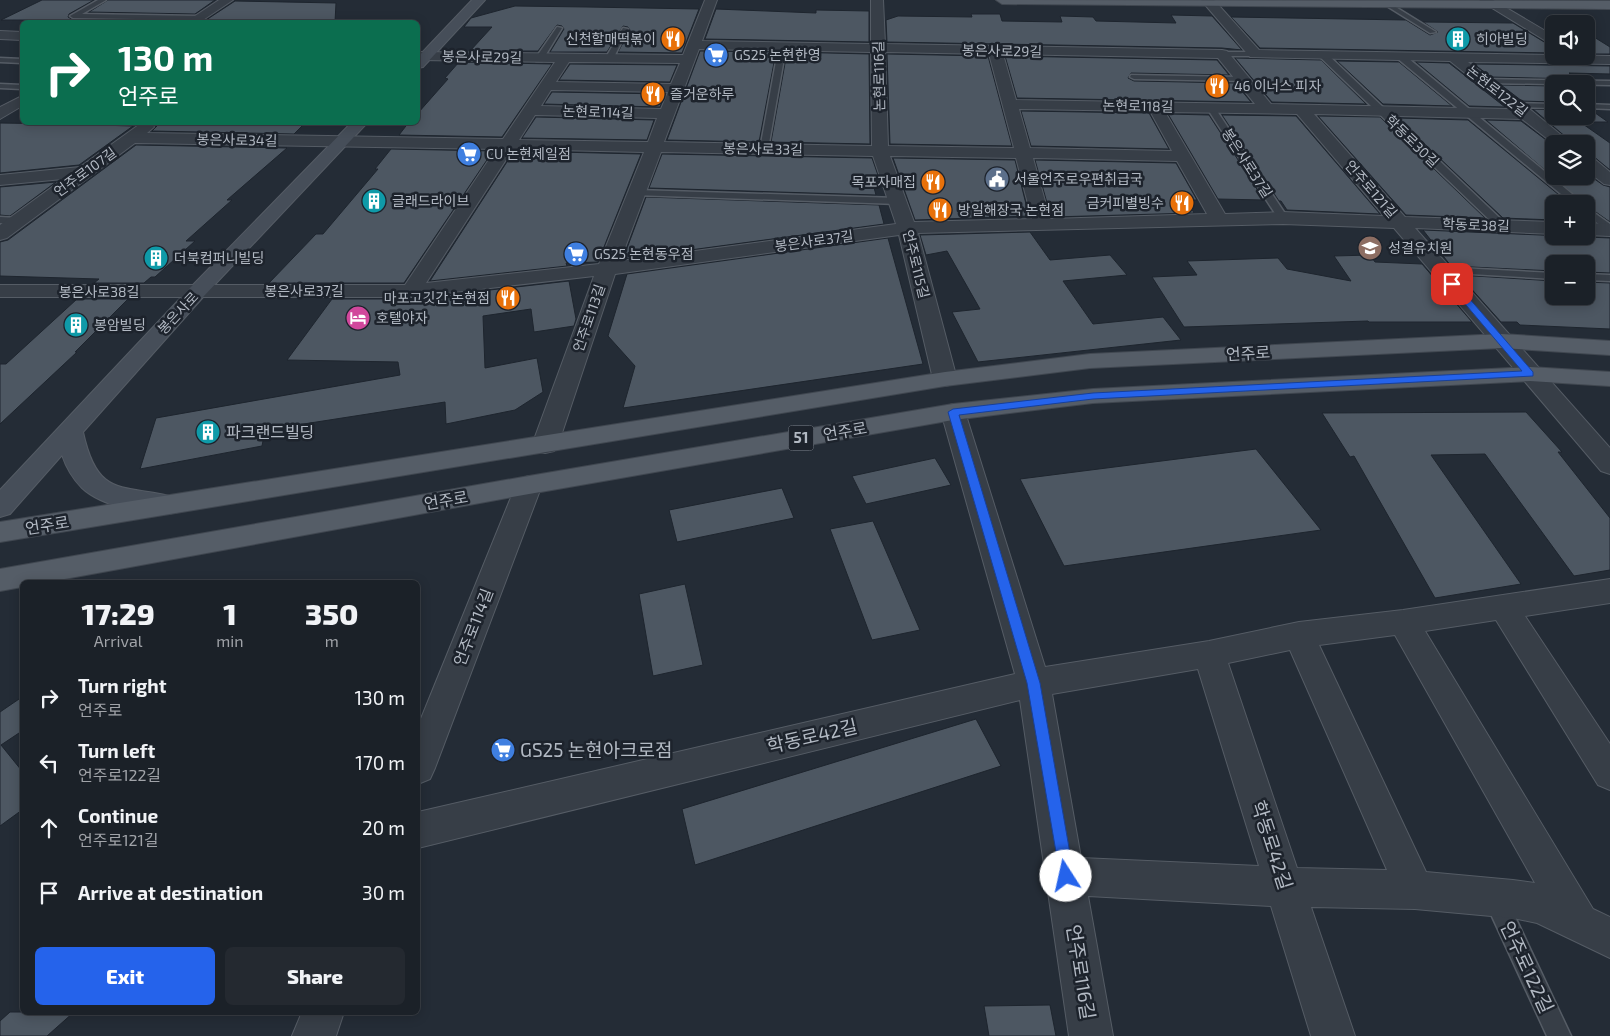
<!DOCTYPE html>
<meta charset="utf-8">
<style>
:root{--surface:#1b2128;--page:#242930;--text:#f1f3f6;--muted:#a0a3a8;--line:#393e45;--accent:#2563eb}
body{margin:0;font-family:"Exo 2","Noto Sans KR",sans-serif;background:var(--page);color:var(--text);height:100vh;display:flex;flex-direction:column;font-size:19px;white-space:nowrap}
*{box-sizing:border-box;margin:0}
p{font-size:16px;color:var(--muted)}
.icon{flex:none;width:28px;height:28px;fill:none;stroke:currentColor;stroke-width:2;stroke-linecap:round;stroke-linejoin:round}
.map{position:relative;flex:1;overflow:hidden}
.details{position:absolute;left:20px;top:580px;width:400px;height:435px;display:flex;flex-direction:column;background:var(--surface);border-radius:8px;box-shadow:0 2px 12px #0003,0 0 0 1px var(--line)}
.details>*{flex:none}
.hud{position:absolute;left:20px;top:20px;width:400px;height:105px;border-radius:8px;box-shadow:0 2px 12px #0003,0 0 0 1px var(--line);background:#0b6e4f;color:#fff;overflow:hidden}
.tools{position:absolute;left:1545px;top:15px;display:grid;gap:10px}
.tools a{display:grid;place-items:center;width:50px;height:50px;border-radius:8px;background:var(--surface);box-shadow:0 2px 12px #0003,0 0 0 1px var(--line);font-size:25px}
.pin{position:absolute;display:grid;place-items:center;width:42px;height:42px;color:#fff;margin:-21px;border-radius:10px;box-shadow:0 2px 8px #0006}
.me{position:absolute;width:55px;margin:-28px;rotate:350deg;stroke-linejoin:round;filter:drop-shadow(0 0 4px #0008)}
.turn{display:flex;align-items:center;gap:18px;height:105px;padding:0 15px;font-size:22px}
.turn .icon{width:65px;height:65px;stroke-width:2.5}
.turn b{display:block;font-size:35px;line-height:42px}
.eta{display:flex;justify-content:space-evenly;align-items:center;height:85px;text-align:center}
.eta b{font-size:30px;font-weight:800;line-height:35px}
.action{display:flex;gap:10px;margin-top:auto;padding:10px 15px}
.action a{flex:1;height:58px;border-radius:8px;background:var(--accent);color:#fff;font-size:20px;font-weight:800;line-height:58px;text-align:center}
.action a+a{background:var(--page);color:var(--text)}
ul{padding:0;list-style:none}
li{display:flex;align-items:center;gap:15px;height:65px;padding:0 15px}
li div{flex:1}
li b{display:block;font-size:19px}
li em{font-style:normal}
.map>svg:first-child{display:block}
</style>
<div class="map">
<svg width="1610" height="1036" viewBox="0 0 1610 1036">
<rect width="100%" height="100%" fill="#242c36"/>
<!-- building -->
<path fill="#4d5762" stroke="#1e252e" d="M42,0H94L69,14L68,17L73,20L184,22H25L29,20H1Z
M108,0H215L195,14L89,12Z
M235,1L336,3L335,22H203Z
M515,6L587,7L699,9L682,53L618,52L630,30L628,27L623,26L607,52H550L564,29L562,26L557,25L538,51H470L492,27H464L471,18Z
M716,9L816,13V10L869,11V42L705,39Z
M971,14H1000L1002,21L1062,22L1060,16L1093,17L1096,21L1176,23L1171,15L1212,16L1242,50L1222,48L887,42L886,20L898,16L972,17Z
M1231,17L1406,20L1430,35L1438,32L1423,22L1513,23L1554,48V53L1260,48Z
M1586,32L1610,47V54H1586Z
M700,51L776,52L759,142L667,140Z
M787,52L869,54L870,144L771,142Z
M887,54L988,56L1012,146L890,144Z
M1005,56L1217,60L1229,75L1131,73L1128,78L1134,81L1235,83L1251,102L1017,98Z
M1235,58L1321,60L1366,104L1272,102Z
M1337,61L1399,62L1452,106L1383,104Z
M459,62L552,64L502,137L399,135L409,122H418V113L448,79L445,78Z
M1416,62L1449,63L1505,107L1469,106Z
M570,64L677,65L670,82L559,80Z
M1474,64L1610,66V74L1569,73L1577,79L1491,77Z
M1501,85L1554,86V102L1522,101Z
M552,92L665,94L660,107L544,104Z
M1533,109L1554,110V116H1586V110H1591L1608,122H1580L1610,143V170L1593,156L1586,154V144H1574Z
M1021,111L1149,113L1169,149L1031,146Z
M1168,114L1209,115L1264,200L1218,199Z
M1222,115L1296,116L1380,214L1287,210L1281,201H1279Z
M1318,116L1380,117L1485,218L1406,215Z
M536,117L654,120L647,140L522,138Z
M1397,118L1468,120L1570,204H1554V220L1503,218Z
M1486,120L1521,121L1554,146V176H1586V173L1603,185L1610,187V222L1586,205Z
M161,122H306L294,134L152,131Z
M0,123L63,124L133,126L79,165L0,173Z
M136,145L287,148L227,200H232L186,241H195L155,277H151L144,283H94L99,279L0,276V242L8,240Z
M391,149L493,151L404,283H269L316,234H323L378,169H375Z
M514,151L641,154L598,262L566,263L567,266L430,281Z
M662,154L872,158L880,181L873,184L876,195L649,188Z
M893,158L1015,160L1029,216L915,220Z
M1035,160L1176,163L1197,200H1187L1194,213L1051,217Z
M56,182L10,216L0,215V187Z
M646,197L879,205L884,224L623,259Z
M1423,230L1610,238V273L1586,272V264H1554V271L1451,266Z
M1030,232L1050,260L1110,255L1127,275L1063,281L1093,324L1163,317L1181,340L978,362L952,312L980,309L947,251L926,255L920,235Z
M888,238L923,364L623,408L635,366L608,336L627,274Z
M1370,255L1375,262L1422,264L1472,322H1369L1368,321L1184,327L1152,277L1197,275L1187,261L1278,258L1287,269L1351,281L1334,256Z
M1459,275L1554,281V296H1586V282L1610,283V329L1520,325L1517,322H1501Z
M569,281L576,319L574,326L534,332L531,309L483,316L485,368L537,358L543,392L515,410L446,424L445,402L265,430L262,446L140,469L156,418L400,375L398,362L287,360L332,299H411Z
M77,299H128L75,352H77L0,424V364H6Z
M1526,412L1562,452H1558L1610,518V570L1574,576L1485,454L1431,455L1521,584L1435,598L1354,456L1350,457L1322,413Z
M1256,449L1321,530L1064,566L1020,479Z
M935,458L951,485L866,504L852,476Z
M782,488L794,518L677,542L669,510Z
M873,521L920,630L872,640L830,529Z
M685,584L703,665L653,676L639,594Z
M22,697V731L1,745L22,771V810L0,826V712Z
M976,719L1001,766L695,865L682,809Z
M1050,1005L1056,1036H989L984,1006Z
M10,1012H74L47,1036H0V1021Z"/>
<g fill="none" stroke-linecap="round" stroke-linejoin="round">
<defs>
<path id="lane" d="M98,0H106L82,14L200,16L203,18L200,20L73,18L70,16Z
M1382,1H1386L1436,32L1430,33L1382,3Z
M557,27L562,28L542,61H536L535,59Z
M623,28L628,29L612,61H606L605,59Z
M779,45L786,47L768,149L764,152L760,149Z
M1219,52H1255L1259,54L1255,56H1222L1218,54Z
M1320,53H1326L1506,224V228H1498L1320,57Z
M1397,54H1403L1584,204H1573L1397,58Z
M0,58L22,59V63L0,62Z
M1131,75L1243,77L1247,79L1243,81L1134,79L1130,77Z
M1482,79L1610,81V85L1485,83H1482Z
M0,84L22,85V89L0,88Z
M1513,103L1554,104V108L1516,107H1513Z
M1586,104L1610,105V109L1586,108Z
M1208,106L1215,108L1288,218L1287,220H1279L1278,218L1207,108Z
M637,190L898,198L903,201L898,204L634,195V191Z
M1586,207L1610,224V232L1586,215Z
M0,217L18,218L23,221L18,224L0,223Z
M1440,267L1554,273V279L1436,272L1435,270Z
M1586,274L1610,275V281L1586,280Z
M1495,888L1503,891L1571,1036H1547L1484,899L1487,891Z"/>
<path id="street" d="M219,0H233L200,22H186Z
M705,0H717L702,41L871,44V0H883L885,44L1222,50L1227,51L1271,104L1510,109L1450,61L1250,57L1201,0H1214L1259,50L1610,56V64L1468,62L1532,111L1572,144H1554L1522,119L1314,114L1405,217L1554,222V234L1415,228L1610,448V474L1601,471L1394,228L1283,224L918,233L957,379L953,384L945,386L937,384L933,379L899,235L615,274L558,445L554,451L545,453L536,451L532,445L594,276L411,297H0V285H405L496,149L135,143L7,238L0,240V225L63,179L0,185V175L80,167L140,124H152L154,127L147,133L503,139L555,62L418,60V52L683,55ZM699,49L871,52L872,146L664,142ZM885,52L989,54L1014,148L888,146ZM1003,54L1218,58L1255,104L1016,100ZM569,62L680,63L671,84L556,82ZM551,90L668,92L661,109L541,106ZM1019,109L1150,111L1172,151L1030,148ZM1165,112L1297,114L1384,216L1283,212L1225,214ZM535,115L657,118L648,142L519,140ZM513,149L644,152L599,264L426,283ZM661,152L873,156L896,224L620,261ZM890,156L1016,158L1032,219L914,222ZM1033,158L1177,161L1207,214L1050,219Z
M1479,0H1493L1554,36V46Z
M0,31L22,32V40L0,39Z
M22,96V106L0,119V107Z
M1586,156L1592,157L1610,172V185L1604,184L1586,170Z
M1586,223L1610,224V236L1586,235Z
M953,404L962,407L965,412L1045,667L1209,641L1299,622L1403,610L1610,579V603L1525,616L1610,744V790L1598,785L1496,620L1425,631L1593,909L1610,917V958L1537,923L1513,918L1415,909L1311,907L1355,1036H1311L1271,906L1088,896L1113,1036H1069L1020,700L418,848V812L1015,674L941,412L944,407ZM1395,635L1535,883L1513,880L1426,872L1319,645ZM1290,650L1387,870L1297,868L1228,663ZM1198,669L1259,866L1081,858L1052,694Z
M529,476L538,479L542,485L435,768L430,779L418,784V726L516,485L520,479Z
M302,1012H344L336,1036H292Z"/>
<path id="secondary" d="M472,0H485L423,67L418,68V57Z
M352,122H368L204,296L83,432C98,501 124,483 178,498L182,505L178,512C153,519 101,506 82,488C73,479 66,467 62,455L10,514L0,517V490L190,288Z"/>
<path id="primary" d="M996,0L1610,1V9L1002,4Z
M1501,334L1610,341V355L1501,348L1090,368L945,386L0,542V522L945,372L1090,354Z
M1530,367L1610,372V386L1530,381L1093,403L953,420L529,494L48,582H22V587L0,591V569L529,476L953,404L1093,389Z"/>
</defs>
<!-- lane casing -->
<use href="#lane" stroke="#555c65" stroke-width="3"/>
<!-- street casing -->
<use href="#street" stroke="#555c65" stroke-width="2"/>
<!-- secondary casing -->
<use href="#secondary" stroke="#555c65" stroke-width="2"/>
<!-- primary casing -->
<use href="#primary" stroke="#404750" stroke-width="2"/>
<!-- lane -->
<use href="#lane" fill="#373e47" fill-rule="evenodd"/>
<!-- street -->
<use href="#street" fill="#373e47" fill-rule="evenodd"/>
<!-- secondary -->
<use href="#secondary" fill="#464e59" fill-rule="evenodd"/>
<!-- primary -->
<use href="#primary" fill="#555d67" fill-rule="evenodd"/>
</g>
<!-- route -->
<path fill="#2563eb" stroke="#184099" d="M1450,282H1455L1533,372V376L1093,399L959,415L1040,683L1074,876L1072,881L1066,883L1061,881L1027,683L948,412L953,409L1093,393L1522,371L1450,286Z"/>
<!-- icons -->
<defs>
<symbol id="restaurant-disc" viewBox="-11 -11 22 22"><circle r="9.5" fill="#e8710a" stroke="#1d232c"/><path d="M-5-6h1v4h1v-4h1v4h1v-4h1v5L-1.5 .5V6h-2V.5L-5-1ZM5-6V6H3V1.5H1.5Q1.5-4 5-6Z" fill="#fff"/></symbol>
<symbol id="building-disc" viewBox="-11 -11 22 22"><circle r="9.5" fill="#0f9aa8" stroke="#1d232c"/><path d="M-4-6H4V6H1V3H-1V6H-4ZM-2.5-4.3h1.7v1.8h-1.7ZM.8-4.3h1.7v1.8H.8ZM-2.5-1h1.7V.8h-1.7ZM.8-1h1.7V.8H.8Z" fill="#fff"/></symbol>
<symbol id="supermarket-disc" viewBox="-11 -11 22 22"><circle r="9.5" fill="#3f7fe0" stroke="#1d232c"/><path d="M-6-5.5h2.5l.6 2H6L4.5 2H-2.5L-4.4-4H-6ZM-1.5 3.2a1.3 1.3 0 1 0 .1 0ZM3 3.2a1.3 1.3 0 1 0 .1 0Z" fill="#fff"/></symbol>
<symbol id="civic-disc" viewBox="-11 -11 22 22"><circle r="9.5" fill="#5c6f8a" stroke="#1d232c"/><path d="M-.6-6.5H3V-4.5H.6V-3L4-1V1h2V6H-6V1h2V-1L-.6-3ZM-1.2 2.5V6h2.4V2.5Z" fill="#fff"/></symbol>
<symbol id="school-disc" viewBox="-11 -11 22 22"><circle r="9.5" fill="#8d6e63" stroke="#1d232c"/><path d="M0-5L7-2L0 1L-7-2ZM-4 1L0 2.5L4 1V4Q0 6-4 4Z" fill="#fff"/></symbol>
<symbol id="hotel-disc" viewBox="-11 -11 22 22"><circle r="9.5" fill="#d1479c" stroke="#1d232c"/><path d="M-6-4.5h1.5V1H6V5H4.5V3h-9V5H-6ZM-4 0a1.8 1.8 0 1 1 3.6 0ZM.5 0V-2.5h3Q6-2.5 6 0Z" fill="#fff"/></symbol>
</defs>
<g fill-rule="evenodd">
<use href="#restaurant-disc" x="659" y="25" width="28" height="28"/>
<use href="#building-disc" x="1444" y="25" width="28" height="28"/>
<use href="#supermarket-disc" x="702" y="41" width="28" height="28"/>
<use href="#restaurant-disc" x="1203" y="72" width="28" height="28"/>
<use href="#restaurant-disc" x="639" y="80" width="28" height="28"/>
<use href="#supermarket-disc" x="455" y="140" width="28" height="28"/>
<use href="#civic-disc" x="983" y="165" width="28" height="28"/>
<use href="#restaurant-disc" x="919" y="168" width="28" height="28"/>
<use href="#building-disc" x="360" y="187" width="28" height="28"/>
<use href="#restaurant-disc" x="1168" y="189" width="28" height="28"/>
<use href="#restaurant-disc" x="926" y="196" width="28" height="28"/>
<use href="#school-disc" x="1356" y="234" width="28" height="28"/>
<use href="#supermarket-disc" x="562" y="240" width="28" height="28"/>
<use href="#building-disc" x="142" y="244" width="28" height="28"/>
<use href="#restaurant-disc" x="494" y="284" width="28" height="28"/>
<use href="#hotel-disc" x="344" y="304" width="28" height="28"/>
<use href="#building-disc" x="62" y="311" width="28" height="28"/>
<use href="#building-disc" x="194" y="418" width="28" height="28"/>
<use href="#supermarket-disc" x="489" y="736" width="28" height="28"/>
</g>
<g text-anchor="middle" stroke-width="5" stroke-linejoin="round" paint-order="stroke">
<!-- far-poi labels -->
<g font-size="14" fill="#b2b9c3" stroke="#1d232c" text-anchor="start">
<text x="656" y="44" text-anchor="end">신천할매떡볶이</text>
<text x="1476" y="44">히아빌딩</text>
<text x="734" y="60">GS25 논현한영</text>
<text x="1234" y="91">46 이너스 피자</text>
<text x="670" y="99">즐거운하루</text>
<text x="486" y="159">CU 논현제일점</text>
<text x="1014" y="184">서울언주로우편취급국</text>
<text x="916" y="187" text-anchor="end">목포자매집</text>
<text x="392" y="206">글래드라이브</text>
<text x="1164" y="208" text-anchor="end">금커피별빙수</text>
<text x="958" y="215">방일해장국 논현점</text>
<text x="1388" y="253">성결유치원</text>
<text x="594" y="259">GS25 논현동우점</text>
<text x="174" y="263">더북컴퍼니빌딩</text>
<text x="490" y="303" text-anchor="end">마포고깃간 논현점</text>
<text x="376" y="323">호텔야자</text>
<text x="94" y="330">봉암빌딩</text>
</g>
<!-- far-street labels -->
<g font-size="14" fill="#b2b9c3" stroke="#1d232c">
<text transform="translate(1002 51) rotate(1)" y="5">봉은사로29길</text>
<text transform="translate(482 57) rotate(1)" y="5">봉은사로29길</text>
<text transform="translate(879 76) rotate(-91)" y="5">논현로116길</text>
<text transform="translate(1497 91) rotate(38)" y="5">논현로122길</text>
<text transform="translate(1138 106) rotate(1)" y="5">논현로118길</text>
<text transform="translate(598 112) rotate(2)" y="5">논현로114길</text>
<text transform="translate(237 140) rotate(1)" y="5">봉은사로34길</text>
<text transform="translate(1412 141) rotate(44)" y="5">학동로30길</text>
<text transform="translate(763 149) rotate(1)" y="5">봉은사로33길</text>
<text transform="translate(1247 163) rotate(57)" y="5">봉은사로37길</text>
<text transform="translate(85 172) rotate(-36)" y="5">언주로107길</text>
<text transform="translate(1371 189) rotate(49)" y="5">언주로121길</text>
<text transform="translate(1476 225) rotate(2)" y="5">학동로38길</text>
<text transform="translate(814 241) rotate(-8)" y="5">봉은사로37길</text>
<text transform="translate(916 264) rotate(76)" y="5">언주로115길</text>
<text x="304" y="296">봉은사로37길</text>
<text x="99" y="297">봉은사로38길</text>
<text transform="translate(178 313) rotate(-47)" y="5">봉은사로</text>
<text transform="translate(589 318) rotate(-71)" y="5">언주로113길</text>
</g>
<!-- shield labels -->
<rect fill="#1d232c" stroke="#858c96" stroke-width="1" x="788.5" y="425.5" width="25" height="25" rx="4"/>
<g font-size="15" font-weight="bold" fill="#b2b9c3">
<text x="801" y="443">51</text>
</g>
<!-- street labels -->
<g font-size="16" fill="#b2b9c3" stroke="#1d232c">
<text transform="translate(1248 353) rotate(-3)" y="6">언주로</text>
<text transform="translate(845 431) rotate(-10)" y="6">언주로</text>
<text transform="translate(446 500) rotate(-10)" y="6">언주로</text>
<text transform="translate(47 525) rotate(-9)" y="6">언주로</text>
<text transform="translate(473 627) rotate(-69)" y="6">언주로114길</text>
</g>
<!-- poi labels -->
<g font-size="16" fill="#b2b9c3" stroke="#1d232c" text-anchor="start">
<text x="226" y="438">파크랜드빌딩</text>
</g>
<!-- near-street labels -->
<g font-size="19" fill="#b2b9c3" stroke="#1d232c">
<text transform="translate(812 736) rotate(-13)" y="7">학동로42길</text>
<text transform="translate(1272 845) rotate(72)" y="7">학동로42길</text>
<text transform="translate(1527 967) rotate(65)" y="7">언주로122길</text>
<text transform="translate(1081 972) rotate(81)" y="7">언주로116길</text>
</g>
<!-- near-poi labels -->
<g font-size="19" fill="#b2b9c3" stroke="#1d232c" text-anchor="start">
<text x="520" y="757">GS25 논현아크로점</text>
</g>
</g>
</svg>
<div class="tools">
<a><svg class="icon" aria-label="sound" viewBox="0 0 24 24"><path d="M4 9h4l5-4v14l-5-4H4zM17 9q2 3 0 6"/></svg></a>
<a><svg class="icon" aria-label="search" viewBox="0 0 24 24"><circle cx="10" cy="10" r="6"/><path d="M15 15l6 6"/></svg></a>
<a><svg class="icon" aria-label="layers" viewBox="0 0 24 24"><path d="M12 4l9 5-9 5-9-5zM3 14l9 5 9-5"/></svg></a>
<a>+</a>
<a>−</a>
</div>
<div class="pin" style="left:1452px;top:284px;background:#d93025"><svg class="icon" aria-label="arrive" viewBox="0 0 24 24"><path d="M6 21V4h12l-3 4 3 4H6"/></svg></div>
<svg class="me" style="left:1066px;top:876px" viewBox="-20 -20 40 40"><circle r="19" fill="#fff"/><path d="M0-13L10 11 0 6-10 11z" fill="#2563eb"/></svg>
<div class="hud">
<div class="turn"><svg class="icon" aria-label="right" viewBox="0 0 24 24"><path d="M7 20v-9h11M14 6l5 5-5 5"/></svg><div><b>130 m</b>언주로</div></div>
</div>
<section class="details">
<div class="eta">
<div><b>17:29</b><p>Arrival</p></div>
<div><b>1</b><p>min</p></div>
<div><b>350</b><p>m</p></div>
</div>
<ul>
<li><svg class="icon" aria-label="right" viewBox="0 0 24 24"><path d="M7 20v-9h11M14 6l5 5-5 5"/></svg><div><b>Turn right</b><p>언주로</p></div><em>130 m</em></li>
<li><svg class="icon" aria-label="left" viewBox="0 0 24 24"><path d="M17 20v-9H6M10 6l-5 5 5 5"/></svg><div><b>Turn left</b><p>언주로122길</p></div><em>170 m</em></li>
<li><svg class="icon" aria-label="ahead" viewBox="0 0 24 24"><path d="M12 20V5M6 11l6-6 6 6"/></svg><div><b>Continue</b><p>언주로121길</p></div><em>20 m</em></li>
<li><svg class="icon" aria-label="arrive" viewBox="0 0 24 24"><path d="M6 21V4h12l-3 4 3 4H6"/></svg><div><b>Arrive at destination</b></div><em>30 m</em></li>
</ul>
<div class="action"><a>Exit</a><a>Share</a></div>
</section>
</div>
